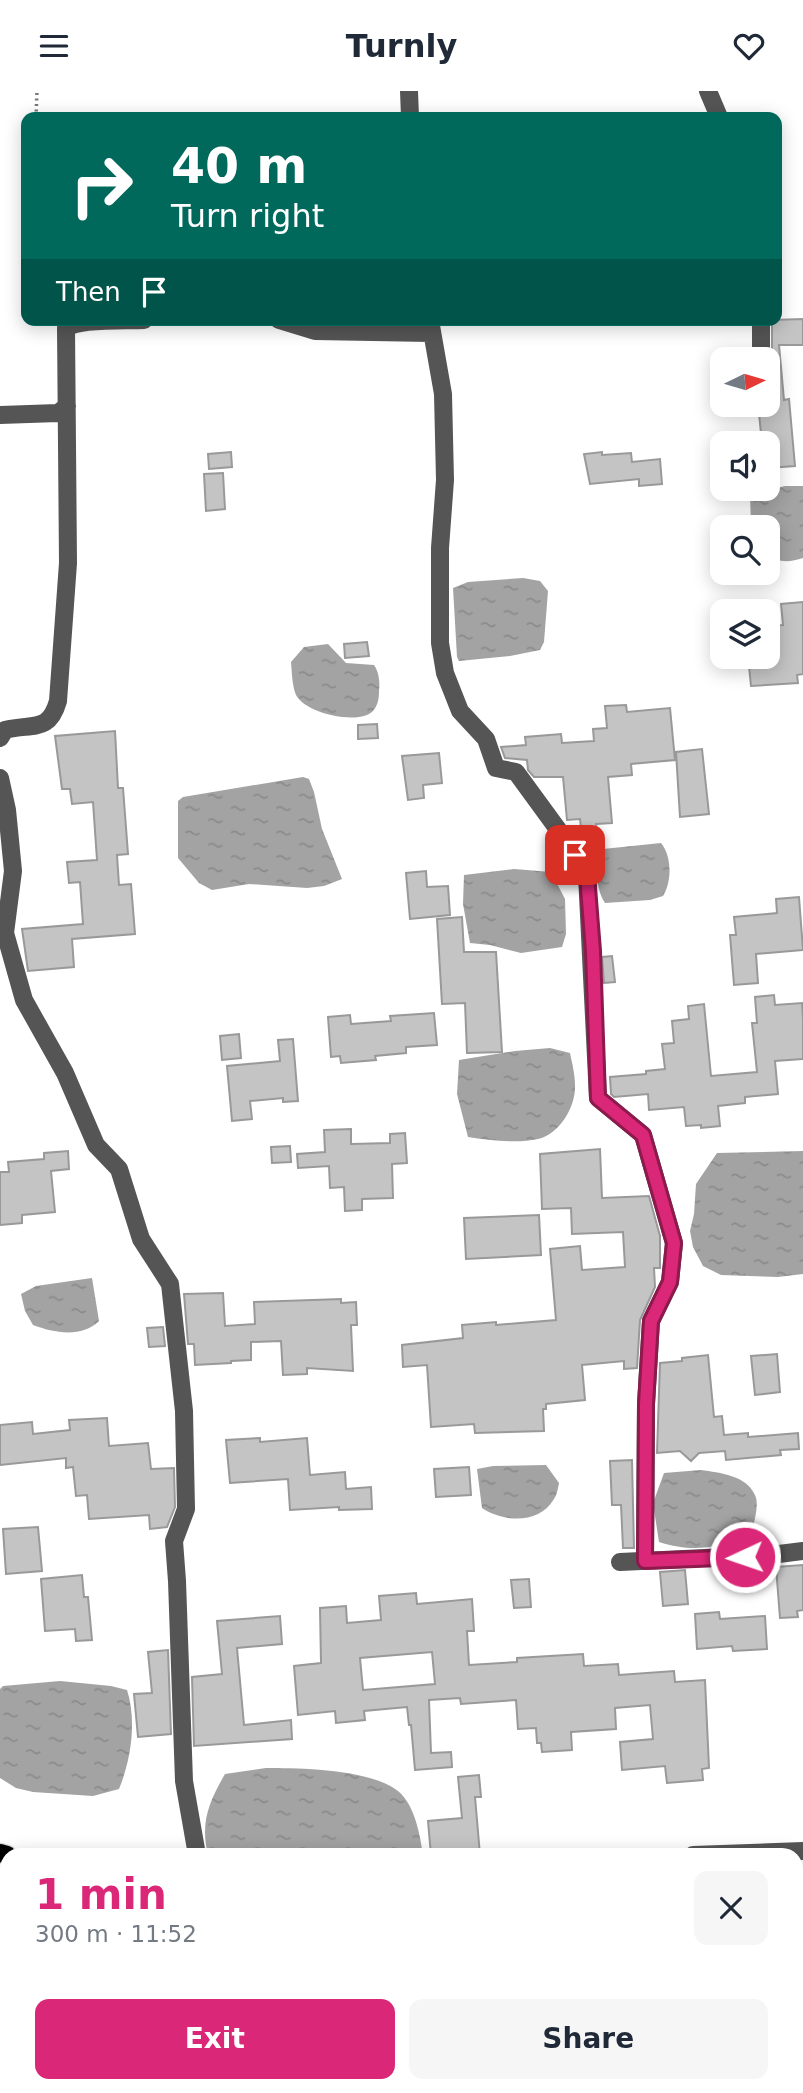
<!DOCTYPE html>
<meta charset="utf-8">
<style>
:root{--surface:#fff;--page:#f6f6f7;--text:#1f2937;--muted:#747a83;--accent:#db2777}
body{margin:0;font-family:"DejaVu Sans",sans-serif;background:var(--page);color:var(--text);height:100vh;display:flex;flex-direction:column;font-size:26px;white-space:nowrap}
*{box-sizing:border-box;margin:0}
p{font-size:23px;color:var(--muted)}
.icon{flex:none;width:38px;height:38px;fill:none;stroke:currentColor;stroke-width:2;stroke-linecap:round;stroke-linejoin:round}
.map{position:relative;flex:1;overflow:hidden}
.side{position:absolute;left:0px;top:1757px;width:803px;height:245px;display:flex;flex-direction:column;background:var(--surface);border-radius:21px 21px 0 0;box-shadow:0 4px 18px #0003}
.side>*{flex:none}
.top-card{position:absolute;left:21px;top:21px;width:761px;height:214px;border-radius:14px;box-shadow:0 4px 18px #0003;background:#00695c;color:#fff;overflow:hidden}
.needle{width:46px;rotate:85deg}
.fabs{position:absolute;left:710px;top:256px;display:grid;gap:14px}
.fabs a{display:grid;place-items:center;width:70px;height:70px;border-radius:14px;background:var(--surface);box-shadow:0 4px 18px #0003;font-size:35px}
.pin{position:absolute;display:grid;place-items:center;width:60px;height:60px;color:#fff;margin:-30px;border-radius:14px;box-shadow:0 4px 10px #0006}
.me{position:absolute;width:77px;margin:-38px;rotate:267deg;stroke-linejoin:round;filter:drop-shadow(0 0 5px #0008)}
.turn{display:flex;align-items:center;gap:24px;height:147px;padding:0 35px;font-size:32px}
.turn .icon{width:91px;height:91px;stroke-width:2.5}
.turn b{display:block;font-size:49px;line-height:60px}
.then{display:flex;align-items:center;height:66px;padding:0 35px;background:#0003;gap:14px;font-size:26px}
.round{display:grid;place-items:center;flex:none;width:74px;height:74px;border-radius:14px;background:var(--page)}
.head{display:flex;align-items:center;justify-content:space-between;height:119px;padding:0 35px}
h1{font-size:42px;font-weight:800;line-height:52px;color:var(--accent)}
.cta{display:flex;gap:14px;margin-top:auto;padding:14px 35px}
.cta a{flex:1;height:80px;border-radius:14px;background:var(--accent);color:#fff;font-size:28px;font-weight:800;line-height:80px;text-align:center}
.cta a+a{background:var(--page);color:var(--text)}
header{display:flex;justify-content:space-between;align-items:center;height:91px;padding:0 35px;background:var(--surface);font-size:32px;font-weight:800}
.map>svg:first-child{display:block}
</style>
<header><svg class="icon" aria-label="menu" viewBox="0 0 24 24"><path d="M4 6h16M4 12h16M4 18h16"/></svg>Turnly<svg class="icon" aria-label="heart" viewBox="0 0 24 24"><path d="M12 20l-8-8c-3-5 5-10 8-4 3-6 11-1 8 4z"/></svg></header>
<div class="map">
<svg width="803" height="2002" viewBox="0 0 803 2002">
<defs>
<pattern id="water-ripples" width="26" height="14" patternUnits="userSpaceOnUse" patternTransform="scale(1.75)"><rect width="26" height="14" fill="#a3a3a3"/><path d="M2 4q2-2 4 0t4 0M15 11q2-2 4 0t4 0" fill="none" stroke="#8b8b8b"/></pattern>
</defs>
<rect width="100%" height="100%" fill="#fff"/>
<!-- water -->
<path fill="url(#water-ripples)" d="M785,395H803V467C791,471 779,472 768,465V436H751L750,403Z
M523,487L540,490L548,500L544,551L540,559L510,565L459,570L457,566L453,497L468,491Z
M328,553L346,572L374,574C379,581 380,591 379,600C379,608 378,615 372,621C356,634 305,622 296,604C292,594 292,582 291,571L304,556Z
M303,686L309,688L314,701L322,738L342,788L324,795L307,797L249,793L212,799L199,792L178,767V710L183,706Z
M661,752C672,765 672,791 663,805L650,809L605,812C596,799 596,778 598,763L603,758Z
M514,778L551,781L565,808L566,843L562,856L521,862L490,854L470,852L463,813L464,784Z
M550,957L570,962C572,972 575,983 575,994C576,1015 560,1043 538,1048C516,1053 489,1049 468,1046L457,1003L459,969L515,960Z
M803,1060V1183L778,1186L721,1184L703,1175L693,1156L690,1140L694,1123L696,1093L717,1062Z
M92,1187L99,1230C82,1247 54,1242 33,1234L25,1220L21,1203L36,1195Z
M546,1374L559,1392C558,1397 557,1404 554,1408C539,1434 503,1431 482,1417L477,1378L493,1375Z
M701,1379C720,1382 746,1384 755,1404C760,1415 753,1432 752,1443C718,1457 694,1462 659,1451L653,1412L664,1382Z
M60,1590L111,1595L127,1599C137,1630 131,1669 119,1698L93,1705L33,1701L16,1697L0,1687V1598L3,1595Z
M266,1677C302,1677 369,1678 398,1700C415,1714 420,1744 423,1764H208C200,1731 209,1711 225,1683Z"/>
<!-- building -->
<path fill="#c4c4c4" stroke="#999" stroke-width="2" fill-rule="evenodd" d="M803,228V254H779L784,309L789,308L795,375L768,377V352H762L758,313H768V276L772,268V229Z
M231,361L232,376L209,378L208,363Z
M602,361V364L631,362L632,371L660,368L662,393L639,395V388L590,393L584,363Z
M223,382L225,418L206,420L204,383Z
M803,511V583L797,584L798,592L751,595L748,565H768V535L783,534L781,513Z
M367,551L369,565L345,567L344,553Z
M626,614L627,621L670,617L675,669L631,673L632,684L608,686L612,732L596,733L598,745L582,747L580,728L567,729L563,686H534L528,679L527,669L505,667L501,656L526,654L525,646L561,643L562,652L594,650L593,638L607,637L605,615Z
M377,633L378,647L358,648V634Z
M115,640L118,697H123L128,763L117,764L119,794L131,793L135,843L72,848L74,876L28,880L22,838L83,833L80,791L69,792L67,771L97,769L93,711L72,713L70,698H62L55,645Z
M702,658L709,723L680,726L676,661Z
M439,662L442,692L423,694L424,707L408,709L402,665Z
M426,780L427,796L448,795L450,824L410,828L406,782Z
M799,806L803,859L756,863L758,892L734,894L730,844H736L734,826L777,822L776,808Z
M462,826L464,861H496L502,961L467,962L465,912L442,913L437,828Z
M612,865L615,891L604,892L602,866Z
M774,904L775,914L802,912L803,928V968L775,970L778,1003L745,1006V1012L718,1015L720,1035L701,1037V1034L686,1035L684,1016L649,1019L648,1003L614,1006L611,1003L610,986L646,983V980L665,978L662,953L674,952L672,930L689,928L688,915L704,913L711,985L757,981L752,932H757L755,906Z
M434,922L437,954L406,956V962L375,965L376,969L341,972L340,965L331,966L328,926L350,924L351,933L391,930L390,925Z
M239,943L241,967L222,969L220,945Z
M293,948L298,1010L283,1011V1007L250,1010L252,1028L232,1030L227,975L280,970L278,949Z
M351,1038V1053L390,1052V1043L405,1042L407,1072L392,1073L393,1107L362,1108V1119L345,1120L344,1096L330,1097L329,1075L298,1077L297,1063L325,1061L324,1039Z
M290,1055L291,1071L272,1072L271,1056Z
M600,1058L602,1107L649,1105L660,1145V1177H654L655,1196L640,1229L637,1277L624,1278V1270L582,1274L585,1309L546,1313V1318H543L544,1340L475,1342L474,1333L431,1336L427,1274L403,1276L402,1254L463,1247L462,1234L496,1231V1234L556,1229L550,1158L580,1155L582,1179L625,1176L623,1141L572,1143L571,1117L542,1118L540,1063Z
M68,1060L69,1078L51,1080L55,1121L22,1124V1132L0,1134V1081H9L8,1071L44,1068V1062Z
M539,1124L541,1164L466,1168L464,1127Z
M223,1202L225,1235L255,1233L254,1211L341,1208V1212L356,1211L357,1234H351L353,1280L307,1277V1283L283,1284L281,1250L251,1251V1269L231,1270V1272L195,1274L194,1253H188L184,1203Z
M163,1236L165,1255L149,1256L147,1237Z
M777,1263L780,1301L755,1304L751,1265Z
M708,1264L714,1326L722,1325L724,1344L748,1342V1346L798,1342L799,1358L780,1359L781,1364L726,1369L725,1360L699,1362L691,1370L680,1360L657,1362L660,1272L682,1270V1267Z
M107,1327L109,1355L148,1352L151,1378L174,1377L175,1416L167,1436L150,1438L149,1424L89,1428L87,1404L76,1405L73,1376L66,1377V1367L0,1374V1334L32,1331L33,1343L70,1339L69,1329Z
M260,1347V1351L307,1347L310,1384L345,1381L346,1398L371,1396L372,1418L339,1419V1416L290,1419L288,1388L230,1392L226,1349Z
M632,1369L634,1457H623L621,1414H612L610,1370Z
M469,1376L471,1404L436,1406L434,1378Z
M38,1436L42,1480L6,1483L3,1438Z
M803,1474V1519L797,1520L798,1526L780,1527L776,1476Z
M685,1479L688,1513L663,1515L660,1481Z
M82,1484L84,1506H88L92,1549L76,1550L75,1538L45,1540L41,1488Z
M529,1488L531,1516L514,1517L511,1489Z
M416,1502L417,1513L472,1508L474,1540H467L469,1574L517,1571V1567L583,1563L584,1575L618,1573L619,1584L674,1580L675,1591L705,1589L709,1677L702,1678L703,1689L667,1692L665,1675L622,1679L620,1651L653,1648L650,1614L615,1617L616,1638L571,1641L572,1659L542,1661L541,1652H537L536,1637L518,1638L516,1609L461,1613L460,1607L429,1609L431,1662L451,1661L452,1676L415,1679L411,1634H409L407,1616L364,1620L365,1629L336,1632L335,1620L298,1624L294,1575L321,1572L320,1517L346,1515L347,1532L381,1529L379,1505ZM432,1561L435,1593L363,1599L360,1567Z
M719,1521L720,1528L765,1525L767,1558L733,1560L732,1555L697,1558L695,1523Z
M280,1525L282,1553L237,1557L244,1634L291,1629L292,1648L194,1655L192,1586L222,1583L217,1530Z
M168,1559L171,1643L138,1646L134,1603L152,1602L148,1561Z
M479,1684L481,1706H475L480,1764H431L428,1730L462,1727L458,1686Z"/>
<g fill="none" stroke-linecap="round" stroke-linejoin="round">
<defs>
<path id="major" d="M0,1762L7,1764
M697,1995L723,2002"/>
</defs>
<!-- major casing -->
<use href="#major" stroke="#dbdbdb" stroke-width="21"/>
<!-- path -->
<path stroke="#777" stroke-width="3.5" stroke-dasharray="2 3.5" stroke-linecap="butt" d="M36,26L37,0"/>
<!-- minor -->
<path stroke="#555" stroke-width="18" d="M409,0L410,26
M708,0L719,26
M279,229L315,240L431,242
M430,229L443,303L445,389L440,457V552L445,582L460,620L486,648L496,677L516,681L562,744L587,784L598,1007L643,1044L674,1152L670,1191L651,1230L646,1313L645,1470
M761,229V268
M0,324L58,322L67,315
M0,647L5,639C33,632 49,642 58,610L68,472L66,237C80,227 125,230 144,229
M0,687L7,719L13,780L5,842L24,909L65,982L96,1054L119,1078L141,1148L170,1193L184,1320L186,1418L174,1450L177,1490L184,1690L197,1764
M620,1471L771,1464L803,1460
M693,1764L803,1760"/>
<!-- major -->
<use href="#major" stroke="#000" stroke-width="18"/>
</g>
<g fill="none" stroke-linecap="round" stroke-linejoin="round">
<defs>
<path id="route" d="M575,764L587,784L593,860L598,1007L643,1044L674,1152L670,1191L651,1230L646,1313L645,1470L745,1466"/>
</defs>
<!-- route casing -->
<use href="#route" stroke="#8e194d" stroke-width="18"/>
<!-- route -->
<use href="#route" stroke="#db2777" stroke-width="12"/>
</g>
</svg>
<div class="fabs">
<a><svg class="needle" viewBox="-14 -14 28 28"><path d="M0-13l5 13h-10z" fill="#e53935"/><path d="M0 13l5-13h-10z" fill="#747a83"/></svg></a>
<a><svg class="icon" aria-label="sound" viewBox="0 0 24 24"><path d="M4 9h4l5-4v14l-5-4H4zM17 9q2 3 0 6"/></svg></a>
<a><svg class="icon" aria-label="search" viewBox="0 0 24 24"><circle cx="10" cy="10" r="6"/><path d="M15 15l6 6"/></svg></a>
<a><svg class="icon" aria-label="layers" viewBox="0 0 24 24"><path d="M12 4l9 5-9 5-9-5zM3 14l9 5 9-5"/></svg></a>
</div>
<div class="pin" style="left:575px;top:764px;background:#d93025"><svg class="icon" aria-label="arrive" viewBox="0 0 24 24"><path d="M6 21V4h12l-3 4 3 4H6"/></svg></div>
<svg class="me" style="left:745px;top:1466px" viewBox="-20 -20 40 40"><circle r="17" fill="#db2777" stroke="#fff" stroke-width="3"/><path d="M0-11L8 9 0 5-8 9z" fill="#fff"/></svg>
<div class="top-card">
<div class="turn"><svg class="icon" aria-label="right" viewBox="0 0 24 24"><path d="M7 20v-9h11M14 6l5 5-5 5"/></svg><div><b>40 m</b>Turn right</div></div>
<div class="then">Then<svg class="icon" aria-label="arrive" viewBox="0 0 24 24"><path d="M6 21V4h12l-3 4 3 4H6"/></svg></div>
</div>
<section class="side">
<div class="head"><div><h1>1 min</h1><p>300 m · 11:52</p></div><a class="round"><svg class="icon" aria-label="close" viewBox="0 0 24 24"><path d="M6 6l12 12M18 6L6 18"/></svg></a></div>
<div class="cta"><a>Exit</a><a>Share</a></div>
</section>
</div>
